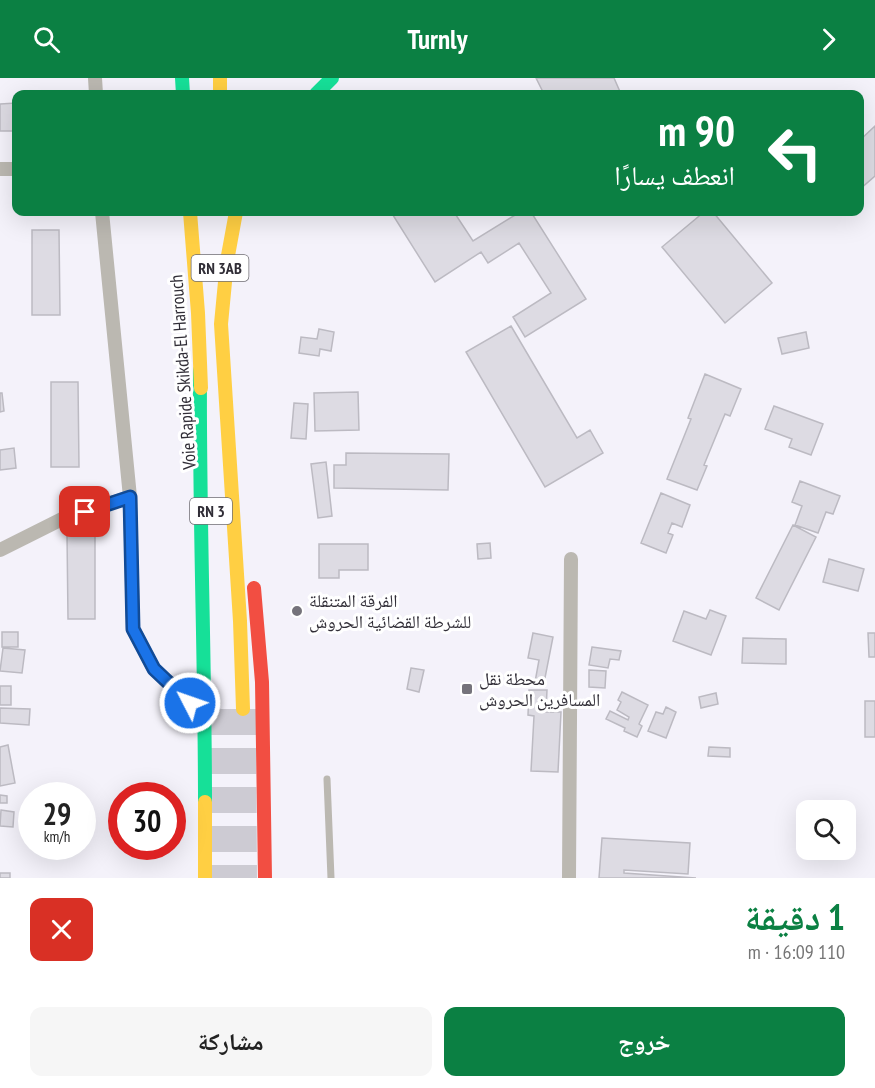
<!DOCTYPE html>
<html lang="ar">
<meta charset="utf-8">
<style>
:root{--surface:#fff;--page:#f6f6f6;--text:#222;--muted:#767676;--accent:#0b8043}
body{margin:0;font-family:"PT Sans Narrow","Noto Naskh Arabic",sans-serif;background:var(--page);color:var(--text);direction:rtl;height:100vh;display:flex;flex-direction:column;font-size:22px;white-space:nowrap}
*{box-sizing:border-box;margin:0}
p{font-size:20px;color:var(--muted)}
.icon{flex:none;width:33px;height:33px;fill:none;stroke:currentColor;stroke-width:2;stroke-linecap:round;stroke-linejoin:round}
.map{position:relative;height:800px;overflow:hidden;direction:ltr}
.drawer{display:flex;flex-direction:column;background:var(--surface);flex:1}
.drawer>*{flex:none}
.banner{position:absolute;left:12px;top:12px;width:852px;height:126px;border-radius:12px;box-shadow:0 6px 24px #0002;direction:rtl;background:#0b8043;color:#fff;overflow:hidden}
.controls{position:absolute;left:796px;top:722px;display:grid;gap:12px}
.controls a{display:grid;place-items:center;width:60px;height:60px;border-radius:12px;background:var(--surface);box-shadow:0 6px 24px #0002;font-size:30px}
.speed{position:absolute;left:18px;top:704px;display:flex;gap:12px;font-size:30px;font-weight:700;text-align:center}
.speed>*{display:grid;place-content:center;width:78px;height:78px;border-radius:50%;background:var(--surface);box-shadow:0 6px 24px #0002;line-height:1}
.speed small{font-size:15px;font-weight:400}
.speed .limit{border:9px solid #d22;background:#fff;color:#111}
.pin{position:absolute;display:grid;place-items:center;width:51px;height:51px;color:#fff;margin:-26px;border-radius:12px;box-shadow:0 3px 9px #0006}
.me{position:absolute;width:66px;margin:-33px;rotate:311deg;stroke-linejoin:round;filter:drop-shadow(0 0 4px #0008)}
.turn{display:flex;align-items:center;gap:21px;height:126px;padding:0 30px;font-size:27px}
.turn .icon{width:78px;height:78px;stroke-width:2.5}
.turn b{display:block;font-size:42px;line-height:51px}
.round{display:grid;place-items:center;flex:none;width:63px;height:63px;border-radius:12px;background:var(--page)}
.overview{display:flex;align-items:center;justify-content:space-between;height:102px;padding:0 30px}
h1{font-size:36px;font-weight:700;line-height:45px;color:var(--accent)}
.primary-button{display:flex;gap:12px;margin-top:auto;padding:12px 30px}
.primary-button a{flex:1;height:69px;border-radius:12px;background:var(--accent);color:#fff;font-size:24px;font-weight:700;line-height:69px;text-align:center}
.primary-button a+a{background:var(--page);color:var(--text)}
header{display:flex;justify-content:space-between;align-items:center;height:78px;padding:0 30px;background:var(--accent);color:#fff;font-size:27px;font-weight:700}
.map>svg:first-child{display:block}
</style>
<header><svg class="icon" aria-label="forward" viewBox="0 0 24 24"><path d="M9 5l7 7-7 7"/></svg>Turnly<svg class="icon" aria-label="search" viewBox="0 0 24 24"><circle cx="10" cy="10" r="6"/><path d="M15 15l6 6"/></svg></header>
<div class="map">
<svg width="875" height="800" viewBox="0 0 875 800">
<rect width="100%" height="100%" fill="#f4f2fa"/>
<!-- building -->
<path fill="#dddbe3" stroke="#bcbac2" stroke-width="1.5" d="M536,0H614L621,16H544Z
M16,25V53H0V26Z
M875,48V98L860,111V62Z
M391,134H454L473,163L520,134H531L586,221L525,259L513,239L551,215L519,165L488,185L481,174L435,204Z
M704,134H713L772,205L725,245L662,169Z
M32,152H59L60,237H32Z
M511,248L577,360L590,352L603,375L545,409L466,274Z
M319,251L334,254L331,273L320,271L319,278L299,275L301,259L317,261Z
M806,254L809,270L782,276L778,260Z
M705,296L741,311L730,338L725,336L704,387L707,388L697,412L667,401L691,341L688,340Z
M51,304H78L79,389H51Z
M358,314L359,352L315,353L314,315Z
M0,315H2L4,333L0,334Z
M294,325L308,326L306,361L291,360Z
M774,328L823,346L811,377L789,369L792,361L765,351Z
M14,370L16,390L0,392V372Z
M346,375L449,376L448,412L334,410V387H346Z
M326,384L332,438L318,440L311,386Z
M800,403L840,418L833,436L826,434L818,455L795,447L802,428L792,424Z
M661,415L690,427L682,449L672,445L668,455L673,457L666,475L641,465Z
M793,447L816,459L779,532L756,520Z
M67,456H95V541H68Z
M490,465L491,480L478,481L477,466Z
M319,466H368V492H339V500H319Z
M829,481L864,491L858,513L823,504Z
M710,532L726,538L711,577L673,563L684,533L706,541Z
M2,554H18V569H2Z
M533,555L553,559L544,605L535,604L539,582L528,580Z
M868,555H875V579H869Z
M743,560L786,561V586L742,585Z
M592,569L621,573L619,582L610,581L608,590L589,587Z
M3,570L25,572L22,595L0,593Z
M411,590L424,592L419,614L407,611Z
M589,592L606,593L605,610L589,609Z
M0,608H11V627H0Z
M529,612H547L546,634H561L558,694L531,693L534,638L528,637Z
M622,614L648,627L639,646L642,648L637,659L624,653L625,650L606,641L610,633L628,642L629,639L617,632L621,624L618,622Z
M716,615L718,626L701,630L699,619Z
M865,623H875V659H865Z
M666,629L676,634L666,660L648,653L656,634L663,636Z
M0,630L30,631L29,647L0,645Z
M8,667L15,705L0,708V669Z
M709,669L730,670V679L708,678Z
M0,717L7,718V725H0Z
M1,732L14,734L13,749L0,748Z
M602,760L690,765L688,796L624,792V795L696,800H599Z
M0,795H10V800H0Z"/>
<g fill="none" stroke-linecap="round" stroke-linejoin="round">
<!-- highway-tunnel -->
<path stroke="#cdcbd3" stroke-width="26" stroke-dasharray="26 13" stroke-linecap="butt" d="M220,631L221,800
M243,631L244,800"/>
<!-- lane -->
<path stroke="#bbb8b1" stroke-width="7" d="M327,701L331,800"/>
<!-- street -->
<path stroke="#bbb8b1" stroke-width="14" d="M95,0L96,16
M0,91H16
M102,134L130,419L133,551L154,591L190,625L205,630
M0,472L62,441L130,419
M569,800L571,481"/>
<!-- fast -->
<path stroke="#16e098" stroke-width="14" d="M182,0L183,16
M316,16L332,0
M200,292C199,436 205,580 205,724"/>
<!-- slow -->
<path stroke="#ffcf43" stroke-width="14" d="M220,0V16
M190,134L198,235L201,310
M236,134L227,183L221,246L240,543L243,631
M205,724V800"/>
<!-- jam -->
<path stroke="#f24e42" stroke-width="14" d="M254,510L262,604L265,800"/>
</g>
<g fill="none" stroke-linecap="round" stroke-linejoin="round">
<defs>
<path id="route" d="M85,434L130,419L133,551L154,591L190,625"/>
</defs>
<!-- route casing -->
<use href="#route" stroke="#114b97" stroke-width="15"/>
<!-- route -->
<use href="#route" stroke="#1a73e8" stroke-width="10"/>
</g>
<!-- markers -->
<g fill="#75737b" stroke="#fff" stroke-width="2">
<circle cx="297" cy="533" r="6"/>
<rect x="461" y="605" width="12" height="12" rx="3"/>
</g>
<g text-anchor="middle" stroke-width="6" stroke-linejoin="round" paint-order="stroke">
<!-- shield labels -->
<g fill="#fff" stroke="#6f6d73" stroke-width="1.5">
<rect x="191.5" y="177" width="57" height="26" rx="4.5"/>
<rect x="190" y="420" width="42" height="26" rx="4.5"/>
</g>
<g font-size="16" font-weight="bold" fill="#312e37">
<text x="220" y="196">RN 3AB</text>
<text x="211" y="439">RN 3</text>
</g>
<!-- street labels -->
<g font-size="18" fill="#312e37" stroke="#fff">
<text transform="translate(183 294) rotate(-94)" y="6">Voie Rapide Skikda-El Harrouch</text>
</g>
<!-- poi labels -->
<g font-size="18" fill="#312e37" stroke="#fff" text-anchor="start">
<text x="309" y="529">الفرقة المتنقلة<tspan x="309" dy="21">للشرطة القضائية الحروش</tspan></text>
<text x="479" y="607">محطة نقل<tspan x="479" dy="21">المسافرين الحروش</tspan></text>
</g>
</g>
</svg>
<div class="controls">
<a><svg class="icon" aria-label="search" viewBox="0 0 24 24"><circle cx="10" cy="10" r="6"/><path d="M15 15l6 6"/></svg></a>
</div>
<div class="speed"><div>29<small>km/h</small></div><div class="limit">30</div></div>
<div class="pin" style="left:85px;top:434px;background:#d93025"><svg class="icon" aria-label="arrive" viewBox="0 0 24 24"><path d="M6 21V4h12l-3 4 3 4H6"/></svg></div>
<svg class="me" style="left:190px;top:625px" viewBox="-20 -20 40 40"><circle r="17" fill="#1a73e8" stroke="#fff" stroke-width="3"/><path d="M0-11L8 9 0 5-8 9z" fill="#fff"/></svg>
<div class="banner">
<div class="turn"><svg class="icon" aria-label="left" viewBox="0 0 24 24"><path d="M17 20v-9H6M10 6l-5 5 5 5"/></svg><div><b>90 m</b>انعطف يسارًا</div></div>
</div>
</div>
<section class="drawer">
<div class="overview"><div><h1>1 دقيقة</h1><p>110 m · 16:09</p></div><a class="round" style="background:#d93025;color:#fff"><svg class="icon" aria-label="close" viewBox="0 0 24 24"><path d="M6 6l12 12M18 6L6 18"/></svg></a></div>
<div class="primary-button"><a>خروج</a><a>مشاركة</a></div>
</section>
